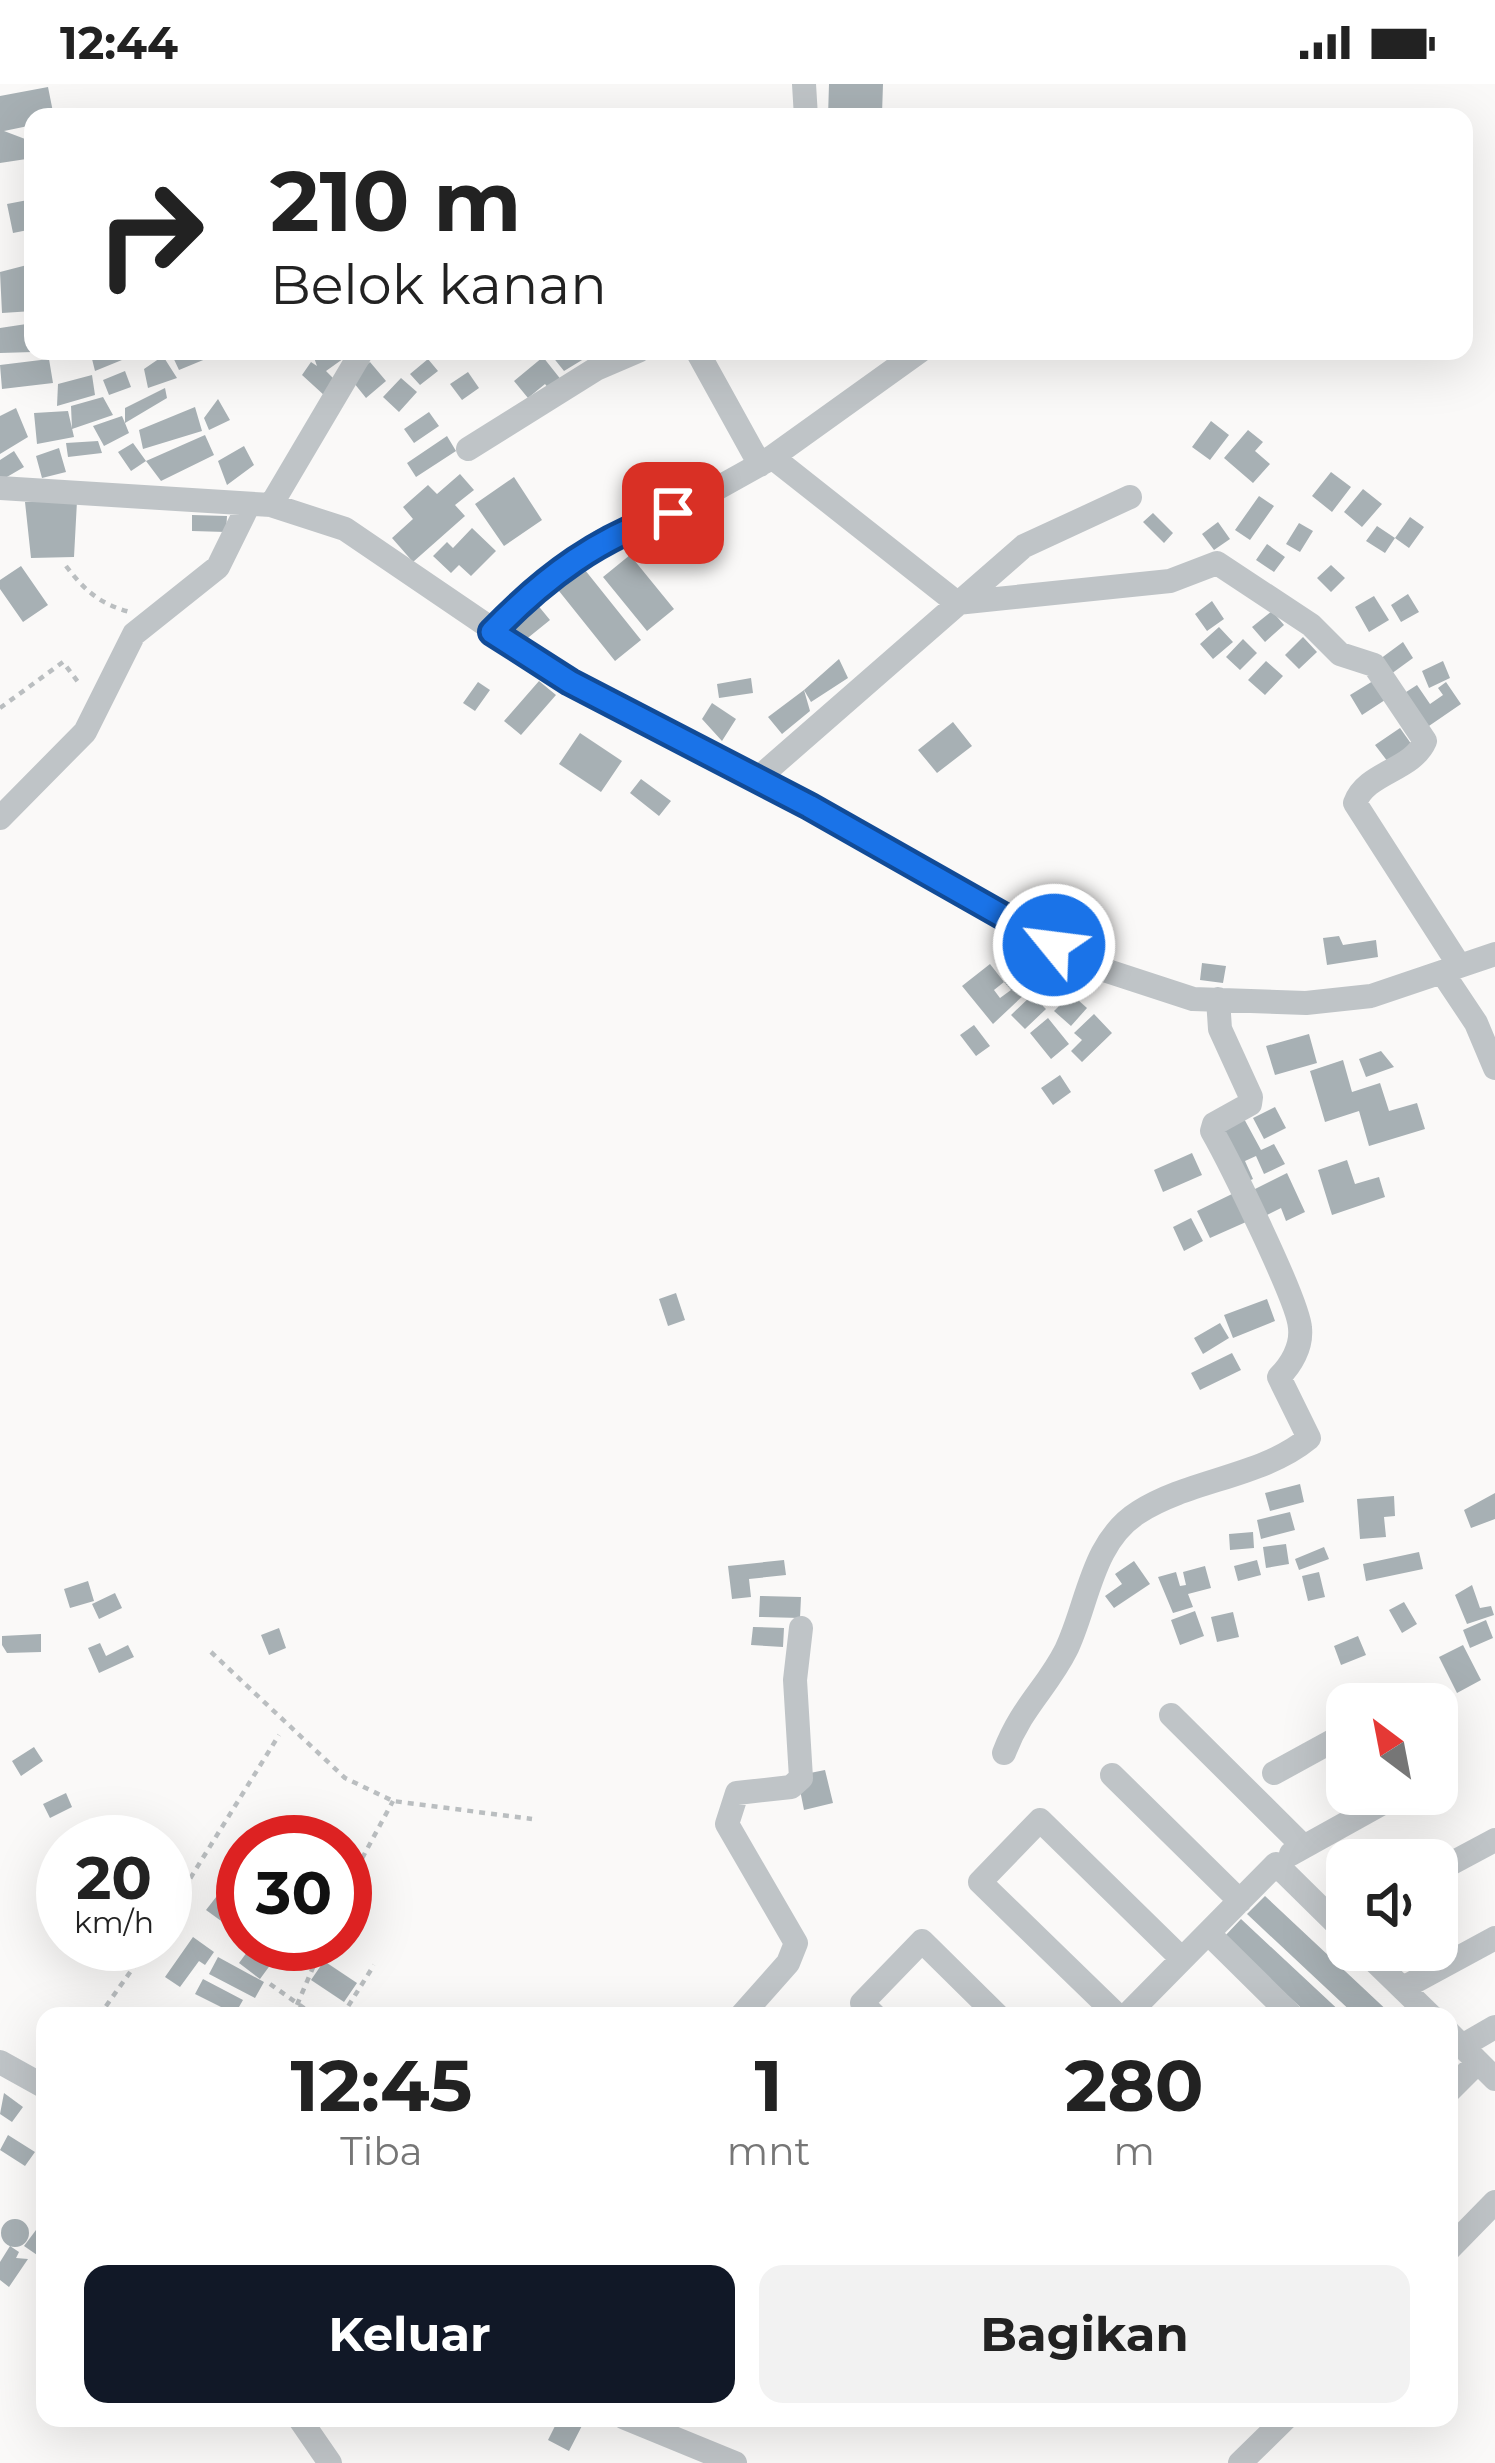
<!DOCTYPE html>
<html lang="id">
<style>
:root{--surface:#fff;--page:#f2f2f2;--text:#222;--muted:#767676;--accent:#111827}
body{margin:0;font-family:Montserrat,sans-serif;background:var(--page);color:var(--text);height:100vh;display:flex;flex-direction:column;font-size:45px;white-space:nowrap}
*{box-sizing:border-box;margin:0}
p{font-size:39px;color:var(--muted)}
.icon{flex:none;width:66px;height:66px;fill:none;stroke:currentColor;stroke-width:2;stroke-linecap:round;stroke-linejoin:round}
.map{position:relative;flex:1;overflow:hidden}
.side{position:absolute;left:36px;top:1923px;width:1422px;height:420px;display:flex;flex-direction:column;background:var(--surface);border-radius:24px;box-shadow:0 12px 48px #0002}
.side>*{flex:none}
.top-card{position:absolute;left:24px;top:24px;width:1449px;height:252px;border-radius:24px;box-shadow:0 12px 48px #0002;background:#fff;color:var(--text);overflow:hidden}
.needle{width:78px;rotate:328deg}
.tools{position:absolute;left:1326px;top:1599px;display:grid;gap:24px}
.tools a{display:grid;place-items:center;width:132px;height:132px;border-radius:24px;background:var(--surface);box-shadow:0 12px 48px #0002;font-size:60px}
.speed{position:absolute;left:36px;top:1731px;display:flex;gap:24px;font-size:60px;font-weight:700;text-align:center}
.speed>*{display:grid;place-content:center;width:156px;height:156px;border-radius:50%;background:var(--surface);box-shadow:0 12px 48px #0002;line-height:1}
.speed small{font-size:30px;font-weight:400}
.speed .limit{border:18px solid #d22;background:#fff;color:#111}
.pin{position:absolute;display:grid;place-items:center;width:102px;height:102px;color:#fff;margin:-51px;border-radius:24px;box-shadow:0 6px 18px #0006}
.me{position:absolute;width:132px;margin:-66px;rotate:299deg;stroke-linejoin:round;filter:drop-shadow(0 0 9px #0008)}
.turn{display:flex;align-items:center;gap:42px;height:252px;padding:0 48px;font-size:54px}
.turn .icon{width:156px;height:156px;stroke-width:2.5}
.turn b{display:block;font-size:84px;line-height:102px}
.eta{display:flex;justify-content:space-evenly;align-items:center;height:204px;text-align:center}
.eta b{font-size:72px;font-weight:700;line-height:84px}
.cta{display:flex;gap:24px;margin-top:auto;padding:24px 48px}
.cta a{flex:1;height:138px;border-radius:24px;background:var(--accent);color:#fff;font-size:48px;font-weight:700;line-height:138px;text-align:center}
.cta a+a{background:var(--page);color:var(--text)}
.status{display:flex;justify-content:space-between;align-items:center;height:84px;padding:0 60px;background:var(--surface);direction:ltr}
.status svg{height:33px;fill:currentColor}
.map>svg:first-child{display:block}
</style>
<div class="status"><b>12:44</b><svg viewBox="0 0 49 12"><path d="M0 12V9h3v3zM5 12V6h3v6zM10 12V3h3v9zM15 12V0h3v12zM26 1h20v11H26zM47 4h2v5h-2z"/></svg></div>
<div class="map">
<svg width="1495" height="2379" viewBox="0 0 1495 2379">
<rect width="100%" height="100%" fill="#faf9f8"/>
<!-- building -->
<path fill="#a7b0b4" d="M829,0H883L882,30L828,33Z
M48,3L54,33H33V41L4,47L33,58V74L0,79V12Z
M33,115V145L13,149L7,120Z
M27,181L33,227L2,229L0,188Z
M33,239V268L0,269V244Z
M90,267H144L95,287Z
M180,267H225L179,286L171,269Z
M318,267H354L326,287L337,298L325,312L302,291L311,278L317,282L313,271Z
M548,267H583L587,273L564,287Z
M163,272L177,294L148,304L144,285Z
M543,273L566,302L554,311L545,300L528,314L514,297Z
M49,275L53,299L2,305L0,281Z
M428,275L438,287L420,301L410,290Z
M370,278L386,297L366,314L350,294Z
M125,287L131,303L109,311L103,296Z
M468,288L479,304L462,316L450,300Z
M92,291L95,311L57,322L58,300Z
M401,294L417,308L399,328L383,313Z
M165,304L167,314L125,339L129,349L104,362L93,342L122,332L125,339V324Z
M103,313L113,331L72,345L71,322Z
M218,315L230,336L209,346L204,334Z
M195,323L202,347L143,365L139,346Z
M16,324L28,353L0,370V332Z
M68,327L74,353L37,360L34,329Z
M429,328L439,342L414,359L404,345Z
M1211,337L1229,351L1210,376L1192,363Z
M1248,346L1263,358L1255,367L1270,380L1253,399L1224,374Z
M205,351L214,371L161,397L146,377Z
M447,352L456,367L416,393L407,379Z
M98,357L102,369L68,373L66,359Z
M133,359L146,377L131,387L118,368Z
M244,362L254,381L227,401L218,377Z
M59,364L66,388L42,394L36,372Z
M14,367L24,383L0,397V376Z
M1331,388L1351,403L1332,428L1312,412Z
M460,390L474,406L455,421L465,432L413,478L392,454L413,435L403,423L428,401L437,410Z
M514,393L542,436L504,462L475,420Z
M1363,405L1382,420L1362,443L1344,428Z
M1259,412L1274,422L1250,456L1235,446Z
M77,417L74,473L31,474L25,418Z
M1153,429L1173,449L1164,459L1143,438Z
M192,431L227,432L226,448L192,447Z
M1410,433L1424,443L1409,464L1395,454L1385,469L1366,457L1377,442L1395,454Z
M1218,438L1230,455L1214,466L1202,450Z
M1299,439L1313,447L1300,468L1286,460Z
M472,444L496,467L471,492L459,481L451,489L433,472L447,458L453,464Z
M1267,460L1285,473L1274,488L1256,476Z
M630,471L674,525L647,547L603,493Z
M581,481L641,556L615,577L555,502Z
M1331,481L1345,494L1331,508L1317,494Z
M21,482L48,521L23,538L0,505V496Z
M1408,510L1419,528L1401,538L1391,521Z
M1374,512L1389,536L1369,548L1355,523Z
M1212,517L1224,535L1207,547L1195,530Z
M536,519L550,536L524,557L510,540Z
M1272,527L1284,541L1265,558L1252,543Z
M1219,543L1233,558L1213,575L1200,560Z
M1303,553L1317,568L1299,585L1285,571Z
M1243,555L1257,569L1240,586L1226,573Z
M1403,558L1413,574L1391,590L1380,575Z
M839,575L848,594L811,618L804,606Z
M1266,577L1283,592L1265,611L1248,596Z
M1443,577L1450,594L1429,604L1422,587Z
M751,594L753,609L719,614L717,600Z
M539,597L556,611L521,651L504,637Z
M1373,597L1385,616L1362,631L1350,611Z
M478,598L490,606L475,627L463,619Z
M1446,598L1461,620L1426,644L1403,610L1417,601L1430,620L1443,611L1438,604Z
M804,606L810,627L782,650L768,633Z
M712,619L736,635L722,657L702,635Z
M953,638L972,662L937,689L918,666Z
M1400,644L1412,661L1388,678L1375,661Z
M580,649L622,677L601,708L559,680Z
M641,695L671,717L659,732L630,709Z
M1339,852L1343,861L1376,856L1378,873L1327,881L1323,854Z
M1032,876L1044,892L993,940L962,902L990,880L1004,898L994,906L1000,914L1011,906L1004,898Z
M1202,879L1226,882L1223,899L1200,896Z
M1060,900L1087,924L1071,942L1054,927L1063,918L1052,908Z
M1032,911L1046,925L1025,945L1011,931Z
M1094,930L1112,949L1082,978L1071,967L1082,956L1074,949Z
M1048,934L1069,960L1051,975L1030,949Z
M974,941L990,962L976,972L960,951Z
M1309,950L1317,979L1275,991L1266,962Z
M1381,967L1394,983L1366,993L1359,975Z
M1343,976L1352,1008L1380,999L1389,1027L1417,1019L1425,1045L1369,1062L1359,1027L1325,1038L1310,987Z
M1060,991L1071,1008L1053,1021L1041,1004Z
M1275,1023L1286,1044L1264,1055L1253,1034Z
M1242,1031L1261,1066L1274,1060L1285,1080L1264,1090L1256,1072L1245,1077L1253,1095L1242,1100L1217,1043Z
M1192,1069L1202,1091L1163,1108L1154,1086Z
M1347,1076L1355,1100L1379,1093L1385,1113L1332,1131L1318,1086Z
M1287,1089L1305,1128L1286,1137L1281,1124L1259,1135L1247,1109Z
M1232,1110L1246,1138L1210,1154L1197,1127Z
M1191,1134L1203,1157L1184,1167L1173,1143Z
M676,1209L685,1236L668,1242L659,1215Z
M1267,1215L1275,1237L1233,1254L1224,1231Z
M1220,1239L1229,1254L1203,1270L1194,1254Z
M1232,1269L1241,1286L1200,1306L1191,1289Z
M1300,1400L1304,1418L1270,1427L1265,1409Z
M1495,1409V1435L1471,1444L1464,1426Z
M1394,1412L1395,1432L1384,1433L1386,1453L1360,1455L1357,1415Z
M1290,1428L1295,1446L1261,1455L1257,1436Z
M1253,1448L1254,1464L1230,1466L1229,1450Z
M1286,1460L1289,1480L1266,1484L1263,1463Z
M1324,1463L1329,1475L1299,1486L1295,1475Z
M1419,1468L1423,1485L1366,1497L1363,1480Z
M784,1476L786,1491L749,1495L751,1513L732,1515L728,1482Z
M1257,1476L1261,1491L1238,1497L1234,1482Z
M1134,1477L1150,1500L1114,1524L1105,1512L1122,1500L1115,1490Z
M1205,1482L1211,1504L1188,1510L1193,1523L1173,1529L1158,1493L1176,1488L1180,1502L1186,1501L1183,1488Z
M1319,1488L1325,1513L1308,1517L1302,1492Z
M88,1497L94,1517L70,1524L64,1505Z
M1472,1501L1480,1524L1491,1522L1494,1531L1467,1540L1455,1511Z
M115,1509L122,1524L99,1535L92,1520Z
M760,1512L801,1513L800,1534L759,1533Z
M1404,1518L1417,1540L1402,1549L1389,1526Z
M1195,1527L1204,1552L1180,1561L1171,1536Z
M1233,1528L1239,1553L1217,1558L1211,1533Z
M1486,1536L1493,1554L1470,1564L1463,1546Z
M753,1543L784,1544L783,1563L751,1561Z
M279,1544L286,1564L269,1571L261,1551Z
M41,1550V1568L7,1569L2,1561V1552Z
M1358,1552L1366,1571L1341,1581L1334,1562Z
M100,1559L106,1572L128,1561L134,1573L99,1589L88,1564Z
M1463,1561L1481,1596L1457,1609L1439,1573Z
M34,1663L43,1677L21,1692L12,1677Z
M825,1686L833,1719L804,1726L800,1706L810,1689Z
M66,1709L72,1723L50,1734L43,1720Z
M220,1808L241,1824L228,1842L206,1826Z
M1265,1812L1393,1932H1356L1247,1830Z
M1241,1835L1345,1932H1310L1224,1853Z
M193,1853L214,1868L205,1881L199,1877L180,1903L165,1893Z
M250,1864L271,1880L260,1895L239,1879Z
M218,1873L264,1898L255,1914L209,1890Z
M324,1877L357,1899L344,1918L311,1896Z
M203,1895L243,1916L235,1930L195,1910Z
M4,2009L23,2023L12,2038L0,2030Z
M8,2051L35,2068L25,2082L0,2066Z
M1 2149a14 14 0 1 1 28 0a14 14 0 1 1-28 0Z
M39,2142L45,2146L40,2173L24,2162Z
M10,2162L19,2168L16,2174L28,2175L9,2203L0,2196V2178Z
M559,2334H586L569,2367L548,2356Z"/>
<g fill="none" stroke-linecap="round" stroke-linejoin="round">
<!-- path -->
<path stroke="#babec0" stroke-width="4.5" stroke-dasharray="6 6" stroke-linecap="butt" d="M66,482C85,507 100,520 130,528
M0,624L63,578L81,602
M211,1568L345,1694L393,1717L532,1735
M345,1806L393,1717
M165,1835L279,1651
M270,1900L315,1932
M297,1921L323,1860
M99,1932L150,1860
M342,1932L374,1881"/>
<!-- minor -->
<path stroke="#bfc4c7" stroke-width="24" d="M804,0L806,33
M697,267L760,381
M468,365L596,285L638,267
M772,373L957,519L1170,497L1217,479L1311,541L1340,570L1374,581L1425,657C1412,687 1366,688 1355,719L1459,881
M0,404L271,421L345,445L570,598L809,722L1092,882L1193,915L1306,919L1371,912L1495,870
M271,421L362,267
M492,547L533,506L601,457L673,429L768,376L920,267
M756,696L1024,462L1130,413
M0,734L85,648L134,550L218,483L249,420
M1442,888L1476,939L1495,984
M1171,1631L1303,1762
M1004,1669C1022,1622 1047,1604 1066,1566C1088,1521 1091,1458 1139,1428C1191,1395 1262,1393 1309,1354L1279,1293C1291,1281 1302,1263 1300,1244C1299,1218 1228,1075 1212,1047L1214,1040L1250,1020L1251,1013L1220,945L1218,915
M1274,1689L1347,1649
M1112,1691L1240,1817
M1291,1770L1399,1710
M1437,1787L1495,1756
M1208,1849L1292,1932
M1363,1866L1431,1932
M1403,1904L1495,1854
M741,1932L788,1879L796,1859L727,1740L737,1709L791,1703L801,1694L795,1596L801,1544
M875,1932L862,1919L922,1857L998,1932
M1118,1932L980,1798L1040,1736L1182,1875
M1126,1932L1276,1780L1347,1850
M1449,1949L1495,1995
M1462,1962L1495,1943
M0,1978L45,2003
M1449,2007L1478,1978
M1449,2165L1495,2118
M299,2334L330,2379
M625,2334L735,2379
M1240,2379L1286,2334"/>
</g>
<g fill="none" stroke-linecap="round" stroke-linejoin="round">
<defs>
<path id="route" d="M673,429C600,452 545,493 492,548L570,598L809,722L1054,861"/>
</defs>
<!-- route casing -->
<use href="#route" stroke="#114b97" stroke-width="30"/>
<!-- route -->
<use href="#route" stroke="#1a73e8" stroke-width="21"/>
</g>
</svg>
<div class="tools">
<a><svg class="needle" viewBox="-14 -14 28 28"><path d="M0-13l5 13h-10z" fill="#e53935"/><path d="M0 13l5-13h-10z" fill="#767676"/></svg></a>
<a><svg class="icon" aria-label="sound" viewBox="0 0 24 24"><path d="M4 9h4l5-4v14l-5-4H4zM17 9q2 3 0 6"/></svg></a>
</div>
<div class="speed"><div>20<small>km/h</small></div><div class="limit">30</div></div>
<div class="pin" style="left:673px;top:429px;background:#d93025"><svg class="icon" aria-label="arrive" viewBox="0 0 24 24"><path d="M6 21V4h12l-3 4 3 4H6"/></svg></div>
<svg class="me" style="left:1054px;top:861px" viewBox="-20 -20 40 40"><circle r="17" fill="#1a73e8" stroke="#fff" stroke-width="3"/><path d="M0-11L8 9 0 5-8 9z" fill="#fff"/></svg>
<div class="top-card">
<div class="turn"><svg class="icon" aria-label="right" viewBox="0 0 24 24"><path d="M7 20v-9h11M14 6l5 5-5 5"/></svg><div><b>210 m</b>Belok kanan</div></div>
</div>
<section class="side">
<div class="eta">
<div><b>12:45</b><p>Tiba</p></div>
<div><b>1</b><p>mnt</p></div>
<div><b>280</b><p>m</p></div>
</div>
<div class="cta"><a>Keluar</a><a>Bagikan</a></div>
</section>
</div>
